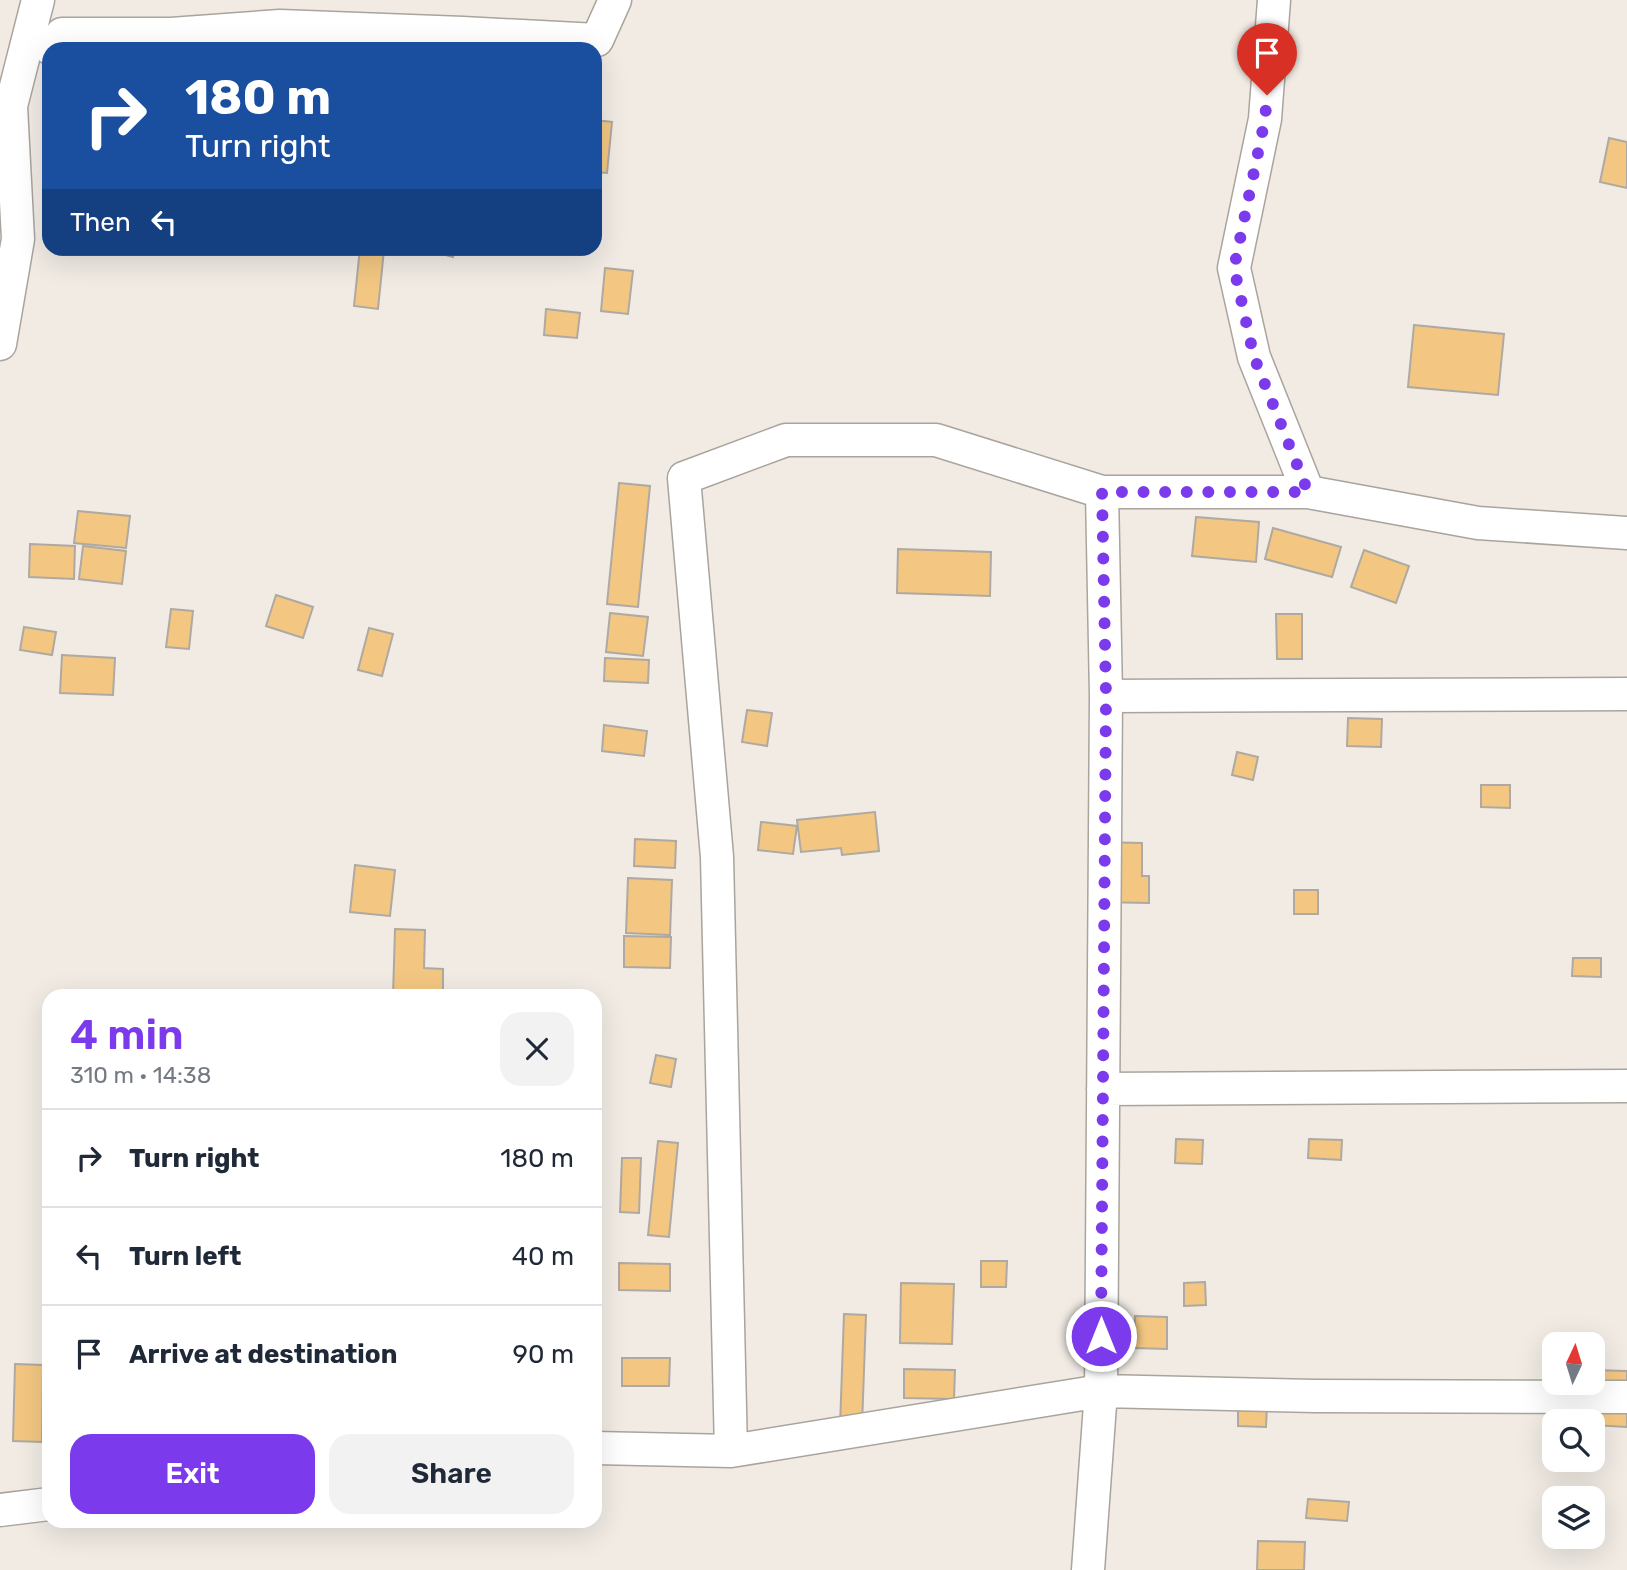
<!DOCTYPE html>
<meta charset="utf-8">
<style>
:root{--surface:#fff;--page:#f2f2f3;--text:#1f2937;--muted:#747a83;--line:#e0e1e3;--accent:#7c3aed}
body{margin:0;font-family:Rubik,sans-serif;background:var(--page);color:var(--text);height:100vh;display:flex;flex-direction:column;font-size:26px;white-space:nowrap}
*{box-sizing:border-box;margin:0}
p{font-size:23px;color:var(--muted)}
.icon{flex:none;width:38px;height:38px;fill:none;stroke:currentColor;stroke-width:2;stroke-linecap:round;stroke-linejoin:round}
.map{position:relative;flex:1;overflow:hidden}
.details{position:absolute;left:42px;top:989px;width:560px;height:539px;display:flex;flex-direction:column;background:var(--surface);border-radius:21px;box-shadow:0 7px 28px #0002}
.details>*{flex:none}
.top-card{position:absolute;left:42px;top:42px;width:560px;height:214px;border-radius:21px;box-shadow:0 7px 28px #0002;background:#1a4fa0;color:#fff;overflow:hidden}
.needle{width:46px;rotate:4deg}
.buttons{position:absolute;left:1542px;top:1332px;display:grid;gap:14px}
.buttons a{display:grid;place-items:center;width:63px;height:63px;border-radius:14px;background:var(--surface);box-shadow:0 7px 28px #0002;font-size:35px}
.pin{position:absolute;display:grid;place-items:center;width:60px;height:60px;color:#fff;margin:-72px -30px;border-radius:50% 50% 50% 0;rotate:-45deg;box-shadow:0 0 7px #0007}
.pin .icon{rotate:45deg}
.me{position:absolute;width:77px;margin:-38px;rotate:0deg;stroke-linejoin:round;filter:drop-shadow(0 0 5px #0008)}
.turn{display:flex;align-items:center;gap:24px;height:147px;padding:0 28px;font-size:32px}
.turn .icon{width:91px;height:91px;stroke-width:2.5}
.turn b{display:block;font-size:49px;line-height:60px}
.then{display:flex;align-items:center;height:66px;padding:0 28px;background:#0003;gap:14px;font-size:26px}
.round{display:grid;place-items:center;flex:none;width:74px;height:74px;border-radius:21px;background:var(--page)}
.headline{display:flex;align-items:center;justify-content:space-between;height:119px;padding:0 28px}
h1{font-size:42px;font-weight:600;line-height:52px;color:var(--accent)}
.button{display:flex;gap:14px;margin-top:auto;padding:14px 28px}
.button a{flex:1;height:80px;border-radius:21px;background:var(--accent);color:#fff;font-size:28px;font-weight:600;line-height:80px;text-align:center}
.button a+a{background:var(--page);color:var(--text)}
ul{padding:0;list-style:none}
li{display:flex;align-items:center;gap:21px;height:98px;padding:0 28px;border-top:2px solid var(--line)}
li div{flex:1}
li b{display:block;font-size:26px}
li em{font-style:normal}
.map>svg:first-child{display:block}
</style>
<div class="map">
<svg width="1627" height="1570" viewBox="0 0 1627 1570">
<rect width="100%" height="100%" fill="#f1ebe4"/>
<!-- building -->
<path fill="#f3c782" stroke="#aea9a2" stroke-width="2" d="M595,120L612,122L607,173L595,172Z
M1609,138L1627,142V188L1600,182Z
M360,248L384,250L378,309L354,306Z
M430,248H455L453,257L430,251Z
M605,268L633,271L628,314L601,311Z
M546,309L580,313L577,338L544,335Z
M1414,325L1504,334L1498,395L1408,387Z
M619,483L650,486L638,607L607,604Z
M78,511L130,516L126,548L74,543Z
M1196,517L1259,522L1256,562L1192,556Z
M1273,528L1341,547L1332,577L1265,559Z
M30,544L75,546L74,579L29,577Z
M83,546L126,551L122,584L79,579Z
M898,549L991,552L990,596L897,593Z
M1364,550L1409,566L1396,603L1351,587Z
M276,595L313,607L303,638L266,626Z
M171,609L193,611L189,649L166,647Z
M610,613L648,617L643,656L606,652Z
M1276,614H1302V659H1277Z
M24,627L56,632L52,655L20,650Z
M369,628L393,634L382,676L358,670Z
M62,655L115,658L113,695L60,693Z
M605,658L649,660L648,683L604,681Z
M747,710L772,713L767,746L742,742Z
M1348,718L1382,719L1381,747L1347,746Z
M604,725L647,731L644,756L602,751Z
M1237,752L1258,757L1253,780L1232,775Z
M1481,785H1510V808L1481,807Z
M875,812L879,851L842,855L841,848L801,852L797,820Z
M761,822L797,826L793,854L758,850Z
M635,839L676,841L675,868L634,866Z
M1098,842L1142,843V876H1149V903L1097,902Z
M355,865L395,870L390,916L350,912Z
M628,878L672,880L670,935L626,933Z
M1294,890H1318V914H1294Z
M395,929L425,930L424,968L443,969V996H393Z
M624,936L671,937L670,968L624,967Z
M1573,958H1601V977L1572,976Z
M656,1055L676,1059L671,1087L650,1083Z
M1176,1139L1203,1140L1202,1164L1175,1163Z
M1309,1139L1342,1140L1341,1160L1308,1158Z
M658,1141L678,1143L669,1237L648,1235Z
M622,1158H641L639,1213L620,1212Z
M981,1261H1007L1006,1287H981Z
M619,1263L670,1264V1291L619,1290Z
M1205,1282L1206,1305L1184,1306V1283Z
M901,1283L954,1284L952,1344L900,1343Z
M844,1314L866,1315L862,1426H840Z
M1135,1316L1167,1317V1349L1134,1348Z
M622,1358H670L669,1386H622Z
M15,1364L43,1365L42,1442L13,1441Z
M904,1369L955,1370L954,1399L904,1398Z
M1592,1370L1627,1371V1427L1592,1425V1421H1588L1590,1382H1592Z
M1238,1406H1267L1266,1427L1238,1426Z
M1308,1499L1349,1502L1347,1521L1306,1518Z
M1258,1541L1305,1542L1304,1570H1257Z"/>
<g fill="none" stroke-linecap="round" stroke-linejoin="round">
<defs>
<path id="minor" d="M1274,0L1265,119L1234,268L1254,357L1308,492L1478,523L1627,533
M51,49L62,34H171L280,26L463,33L597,40L615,0
M0,344L18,239L11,106L38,0
M1106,696L1627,694
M1103,1089L1627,1086
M595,1448L731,1451L1101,1391L1315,1396L1627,1397
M731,1451L717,857L684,478L786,440H936L1102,492
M0,1510L49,1504
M1088,1570L1101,1391L1106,696L1102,492H1308"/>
</defs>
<!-- minor casing -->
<use href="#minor" stroke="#a9a49d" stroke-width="35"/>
<!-- minor -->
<use href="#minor" stroke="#fff" stroke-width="32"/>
</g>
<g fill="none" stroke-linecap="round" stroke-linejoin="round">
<!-- route -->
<path stroke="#7c3aed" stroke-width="12" stroke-dasharray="0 21.6" d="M1101,1336L1106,696L1102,492H1308L1254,357L1234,268L1265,119L1267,95"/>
</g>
</svg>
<div class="buttons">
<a><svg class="needle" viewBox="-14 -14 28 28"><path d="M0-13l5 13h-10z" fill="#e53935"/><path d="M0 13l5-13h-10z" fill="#747a83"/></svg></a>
<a><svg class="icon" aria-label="search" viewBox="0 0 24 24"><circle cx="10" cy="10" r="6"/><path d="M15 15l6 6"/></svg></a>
<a><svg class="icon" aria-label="layers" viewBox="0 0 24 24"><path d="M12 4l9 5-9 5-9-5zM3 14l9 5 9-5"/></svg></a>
</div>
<div class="pin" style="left:1267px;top:95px;background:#d93025"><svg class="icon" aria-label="arrive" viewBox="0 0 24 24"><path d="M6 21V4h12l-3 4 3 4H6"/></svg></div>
<svg class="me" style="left:1101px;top:1336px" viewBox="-20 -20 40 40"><circle r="17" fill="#7c3aed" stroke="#fff" stroke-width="3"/><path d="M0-11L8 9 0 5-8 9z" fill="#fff"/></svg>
<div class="top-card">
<div class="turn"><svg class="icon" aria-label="right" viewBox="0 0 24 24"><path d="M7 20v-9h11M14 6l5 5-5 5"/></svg><div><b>180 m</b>Turn right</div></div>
<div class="then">Then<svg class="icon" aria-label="left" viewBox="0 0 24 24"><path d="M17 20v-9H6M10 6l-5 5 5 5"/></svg></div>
</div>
<section class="details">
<div class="headline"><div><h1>4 min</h1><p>310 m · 14:38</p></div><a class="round"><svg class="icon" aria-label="close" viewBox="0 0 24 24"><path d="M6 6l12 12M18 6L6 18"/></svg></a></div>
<ul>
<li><svg class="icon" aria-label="right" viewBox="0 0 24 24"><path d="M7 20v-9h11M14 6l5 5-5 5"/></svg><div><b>Turn right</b></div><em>180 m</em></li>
<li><svg class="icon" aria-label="left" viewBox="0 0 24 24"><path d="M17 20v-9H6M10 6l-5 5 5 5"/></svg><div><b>Turn left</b></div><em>40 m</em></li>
<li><svg class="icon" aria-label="arrive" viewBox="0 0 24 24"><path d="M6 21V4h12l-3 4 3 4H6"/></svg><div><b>Arrive at destination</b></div><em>90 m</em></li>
</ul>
<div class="button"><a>Exit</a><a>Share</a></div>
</section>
</div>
